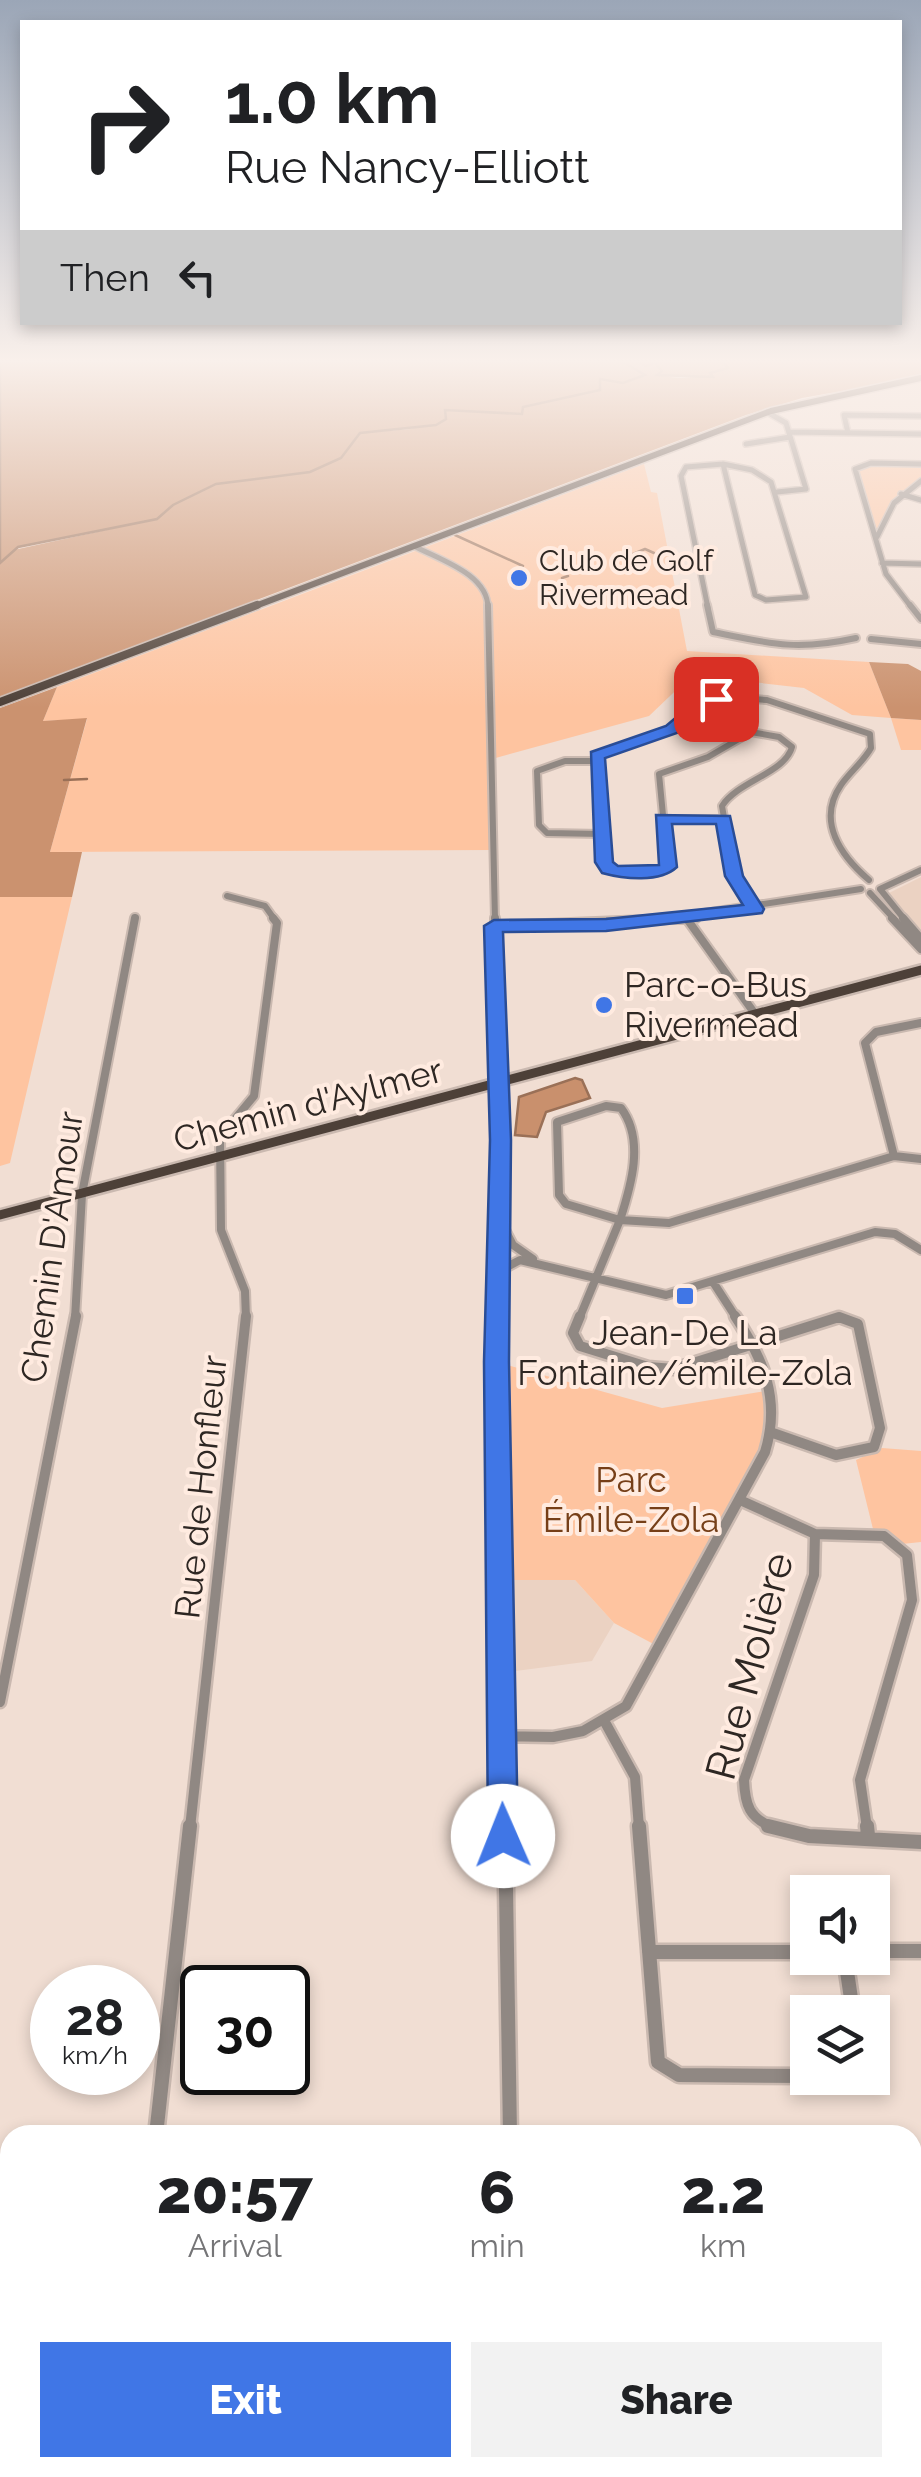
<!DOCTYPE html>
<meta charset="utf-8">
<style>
:root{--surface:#fff;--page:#f2f2f2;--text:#202124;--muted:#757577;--accent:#4076e6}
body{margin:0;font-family:Raleway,sans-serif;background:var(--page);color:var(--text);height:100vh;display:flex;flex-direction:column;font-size:38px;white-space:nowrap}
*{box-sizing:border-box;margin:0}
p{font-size:32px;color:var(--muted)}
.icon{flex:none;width:55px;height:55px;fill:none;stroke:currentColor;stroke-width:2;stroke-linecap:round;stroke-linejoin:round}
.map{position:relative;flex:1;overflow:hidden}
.panel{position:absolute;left:0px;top:2125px;width:922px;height:352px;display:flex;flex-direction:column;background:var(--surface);border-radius:30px 30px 0 0;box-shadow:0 5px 15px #0003}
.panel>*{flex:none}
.top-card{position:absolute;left:20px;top:20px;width:882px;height:305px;border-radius:0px;box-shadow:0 5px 15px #0003;background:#fff;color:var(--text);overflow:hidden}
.controls{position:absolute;left:790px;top:1875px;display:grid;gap:20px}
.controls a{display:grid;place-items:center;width:100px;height:100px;border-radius:0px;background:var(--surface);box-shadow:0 5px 15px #0003;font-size:50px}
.speed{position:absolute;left:30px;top:1965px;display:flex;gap:20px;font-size:50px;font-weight:700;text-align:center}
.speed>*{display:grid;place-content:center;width:130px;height:130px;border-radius:50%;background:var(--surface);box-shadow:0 5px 15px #0003;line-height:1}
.speed small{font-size:25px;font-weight:400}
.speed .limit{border:5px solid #111;border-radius:15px;background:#fff;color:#111}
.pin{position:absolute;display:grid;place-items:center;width:85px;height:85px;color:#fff;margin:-42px;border-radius:20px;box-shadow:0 5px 15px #0006}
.me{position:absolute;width:110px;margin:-55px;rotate:359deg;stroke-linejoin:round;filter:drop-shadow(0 0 8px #0008)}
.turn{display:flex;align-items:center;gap:35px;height:210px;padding:0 40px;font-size:45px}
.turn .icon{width:130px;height:130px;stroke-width:2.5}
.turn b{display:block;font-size:70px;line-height:85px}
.then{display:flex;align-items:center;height:95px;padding:0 40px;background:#0003;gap:20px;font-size:38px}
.eta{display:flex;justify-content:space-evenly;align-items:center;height:170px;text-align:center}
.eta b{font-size:60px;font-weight:800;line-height:70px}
.button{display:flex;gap:20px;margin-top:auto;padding:20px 40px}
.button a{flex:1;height:115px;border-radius:0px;background:var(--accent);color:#fff;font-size:40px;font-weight:800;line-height:115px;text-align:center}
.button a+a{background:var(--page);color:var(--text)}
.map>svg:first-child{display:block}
</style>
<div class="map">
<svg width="921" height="2477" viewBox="0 0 921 2477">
<rect width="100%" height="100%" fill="#f1ded3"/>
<!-- built -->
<path fill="#ebd2c2" d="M921,877V930L887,894Z
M498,1580H575L614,1623L592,1661L500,1673Z"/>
<!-- green -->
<path fill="#fec4a0" d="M644,464L651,492L657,493L687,651L869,662L891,718L921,720V750H901L891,718L852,715L804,688L692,675L649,716L492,759L493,850L50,852L87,719L43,721L57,687Z
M921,464V481L901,495L877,540L856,467Z
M0,897H72L10,1163L0,1166Z
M496,1362L662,1408L772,1390L773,1433L661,1648L614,1623L575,1580H498Z
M882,1448L921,1451V1542L902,1544L873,1529L856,1460Z"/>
<!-- forest -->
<path fill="#cb926f" d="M623,362H652L662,371L659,374C683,383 705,375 727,367L724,362H921V377L802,398L746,415L0,697V563L9,551L157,519L173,505L216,484L310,472L341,458L360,433L411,429L445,410L522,413V408L599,390V379L623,383L644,374Z
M869,662L908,664L921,671V720L891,718Z
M57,687L43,721L87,718L50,852H82L72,897H0V708Z"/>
<!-- water -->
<path fill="#c9906d" stroke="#9a7057" stroke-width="2.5" d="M0,362H623L645,375L623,383L600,379V390L523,407L522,414L445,410L446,419L436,425L360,433L341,458L310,472L216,484L173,505L157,519L18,547L0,563Z
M639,362H724L728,368L710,373L713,377L657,375L662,371L655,363L646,366Z
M575,1078L582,1080L590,1098L546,1112L537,1137L515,1135L519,1097Z"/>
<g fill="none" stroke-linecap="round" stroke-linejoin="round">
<!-- stream -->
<path stroke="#9a7057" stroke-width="2.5" d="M455,535L523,566
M633,554L645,549L654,553
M562,578L568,576
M64,780L87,779"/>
<defs>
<path id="minor-far4" d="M767,412L786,423L806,489L777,492
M789,432L921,434
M848,433L844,415L921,416
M746,444L790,437
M723,464L752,470L771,482L806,597L766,600L755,595Z
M901,494L921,500
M877,537L894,503L921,481
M414,546C440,560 488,574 488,608
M882,563L921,564
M708,608L681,476L686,467L723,464
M912,608L886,574L855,469L871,463L921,464"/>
<path id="minor-far3" d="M488,605L495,920
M707,605L713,632C771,644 797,651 856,638
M910,605L921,619
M871,639L921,644
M596,761H565L537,771L539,825L547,833L602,834
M662,819H724
M880,889L905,920
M880,889L921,870
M870,893L895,920
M227,896L265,906L275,920
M755,909L734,876L722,806C738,781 785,773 792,747L779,737L751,732L708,757L659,774L668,867L639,873L608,870L604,862L597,755L670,730L701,704L724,697L767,700L870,734L871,748C863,762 850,772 841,785C816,821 841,856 869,880
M659,920L861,889"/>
<path id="minor-far2" d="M495,918L499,1319
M892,918L921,949
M903,918L921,939
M687,919L755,1014
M494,926L696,918
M606,1106L621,1108C645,1140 631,1186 620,1220L566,1204L559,1195L557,1122Z
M894,1156L865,1043L876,1032L921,1023
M502,1224L513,1245L533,1259
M713,1282L737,1319
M501,1283L505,1268L520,1260L666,1295L875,1232L895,1234L921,1250
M75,1319L82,1194L135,918
M246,1319L245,1291L221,1230L220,1137L254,1096L277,923L273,918
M579,1319L620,1220L669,1223L894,1156L921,1159
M833,1319H844"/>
<path id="minor-far1" d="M499,1316L505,1828
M580,1316L573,1333L580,1346L648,1367L674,1369L839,1317L858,1324L880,1428L874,1447L836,1455L773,1433
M740,1500L815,1534L884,1536L907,1555L912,1600L860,1780L867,1828
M0,1702L76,1316
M606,1724L635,1777L639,1828
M501,1736L553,1737L583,1731L626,1706L765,1452C781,1400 764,1360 735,1316
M190,1828L246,1316
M774,1828C749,1818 745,1805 744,1780L814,1575L815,1534"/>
<path id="minor" d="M505,1826L510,2135
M639,1826L658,2062L679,2075L808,2076
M768,1826L809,1836L921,1842
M867,1826L868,1835
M872,1951H921
M649,1952H808
M845,1958L853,2012
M156,2135L190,1826
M0,2172H10
M912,2178H921
M56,2468L145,2477
M638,2468V2477
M0,2472L33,2468"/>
<path id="major-far2" d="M250,608L771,411L921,378"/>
<path id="major-far1" d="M0,702L257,605"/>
<path id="major" d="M0,1215L921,970"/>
</defs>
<!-- minor-far4 casing -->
<use href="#minor-far4" stroke="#cab9b0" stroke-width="8"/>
<!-- minor-far3 casing -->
<use href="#minor-far3" stroke="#cab9b0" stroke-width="10"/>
<!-- minor-far2 casing -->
<use href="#minor-far2" stroke="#cab9b0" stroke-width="12"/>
<!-- minor-far1 casing -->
<use href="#minor-far1" stroke="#cab9b0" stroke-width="15"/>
<!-- minor casing -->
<use href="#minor" stroke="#cab9b0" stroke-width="19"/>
<!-- major-far2 casing -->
<use href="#major-far2" stroke="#cab9b0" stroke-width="9"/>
<!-- major-far1 casing -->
<use href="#major-far1" stroke="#cab9b0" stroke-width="11"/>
<!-- major casing -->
<use href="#major" stroke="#cab9b0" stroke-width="14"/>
<!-- minor-far4 -->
<use href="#minor-far4" stroke="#908883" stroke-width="5"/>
<!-- minor-far3 -->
<use href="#minor-far3" stroke="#908883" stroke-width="6"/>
<!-- minor-far2 -->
<use href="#minor-far2" stroke="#908883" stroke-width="8"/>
<!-- minor-far1 -->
<use href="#minor-far1" stroke="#908883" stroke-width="10"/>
<!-- minor -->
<use href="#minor" stroke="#908883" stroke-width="14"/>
<!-- major-far2 -->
<use href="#major-far2" stroke="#4d4038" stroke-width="6"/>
<!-- major-far1 -->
<use href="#major-far1" stroke="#4d4038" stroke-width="8"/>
<!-- major -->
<use href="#major" stroke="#4d4038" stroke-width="9"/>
</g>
<!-- sky -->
<linearGradient id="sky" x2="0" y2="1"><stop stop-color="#9ba6b7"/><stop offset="0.51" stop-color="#f9f0eb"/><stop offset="1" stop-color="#f9f0eb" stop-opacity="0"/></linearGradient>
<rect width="921" height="708" fill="url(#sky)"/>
<!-- route -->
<path fill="#4076e6" stroke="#2a4d96" stroke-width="2.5" d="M716,694L722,696V702L709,706L677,733L605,758L613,862L618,866L659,865L656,815L730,816L743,876L764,909L762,913L606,931L503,932L511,1140L509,1362L518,1836L514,1847L503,1851L492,1847L488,1836L484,1362L490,1140L484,926L494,920L606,919L743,905L725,876L716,824H672L677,867C660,883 624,879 602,873L595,862L591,752L666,726L698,699Z"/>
<!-- markers -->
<g fill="#4076e6" stroke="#ffebe0" stroke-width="4">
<circle cx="519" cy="578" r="10"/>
<circle cx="604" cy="1005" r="10"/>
<rect x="675" y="1286" width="20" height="20" rx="5"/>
</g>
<g text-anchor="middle" stroke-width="8" stroke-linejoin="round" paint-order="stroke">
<!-- far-poi labels -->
<g font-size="30" fill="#2e2723" stroke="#ffebe0" text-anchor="start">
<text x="539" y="571">Club de Golf<tspan x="539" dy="34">Rivermead</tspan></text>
</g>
<!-- poi labels -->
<g font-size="35" fill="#2e2723" stroke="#ffebe0" text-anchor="start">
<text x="624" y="997">Parc-o-Bus<tspan x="624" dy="40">Rivermead</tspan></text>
<text x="685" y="1345" text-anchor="middle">Jean-De La<tspan x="685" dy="40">Fontaine/émile-Zola</tspan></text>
</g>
<!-- street labels -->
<g font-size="35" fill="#2e2723" stroke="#ffebe0">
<text transform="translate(308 1105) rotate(-15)" y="12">Chemin d'Aylmer</text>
<text transform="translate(52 1247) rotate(-82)" y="12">Chemin D'Amour</text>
<text transform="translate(201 1487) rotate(-84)" y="12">Rue de Honfleur</text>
</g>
<!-- park labels -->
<g font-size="35" fill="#763f18" stroke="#ffebe0">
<text x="631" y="1492">Parc<tspan x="631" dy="40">Émile-Zola</tspan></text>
</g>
<!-- near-street labels -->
<g font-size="42" fill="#2e2723" stroke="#ffebe0">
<text transform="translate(749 1666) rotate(-75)" y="15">Rue Molière</text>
</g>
</g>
</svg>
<div class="controls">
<a><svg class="icon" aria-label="sound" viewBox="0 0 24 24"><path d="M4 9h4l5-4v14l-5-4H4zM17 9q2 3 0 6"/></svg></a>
<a><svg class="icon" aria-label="layers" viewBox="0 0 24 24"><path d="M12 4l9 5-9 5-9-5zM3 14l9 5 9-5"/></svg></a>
</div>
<div class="speed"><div>28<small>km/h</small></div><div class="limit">30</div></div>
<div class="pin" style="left:716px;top:699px;background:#d93025"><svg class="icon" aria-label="arrive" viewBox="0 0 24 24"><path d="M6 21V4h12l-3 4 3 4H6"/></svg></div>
<svg class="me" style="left:503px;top:1836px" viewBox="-20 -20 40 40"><circle r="19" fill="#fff"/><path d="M0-13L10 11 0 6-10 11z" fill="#4076e6"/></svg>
<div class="top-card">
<div class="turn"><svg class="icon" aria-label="right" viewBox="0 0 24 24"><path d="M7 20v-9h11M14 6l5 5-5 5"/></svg><div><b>1.0 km</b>Rue Nancy-Elliott</div></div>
<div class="then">Then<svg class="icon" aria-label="left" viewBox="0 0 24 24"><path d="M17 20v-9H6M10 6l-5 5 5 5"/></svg></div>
</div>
<section class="panel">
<div class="eta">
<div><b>20:57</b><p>Arrival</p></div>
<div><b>6</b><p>min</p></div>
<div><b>2.2</b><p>km</p></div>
</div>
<div class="button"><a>Exit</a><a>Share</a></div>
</section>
</div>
